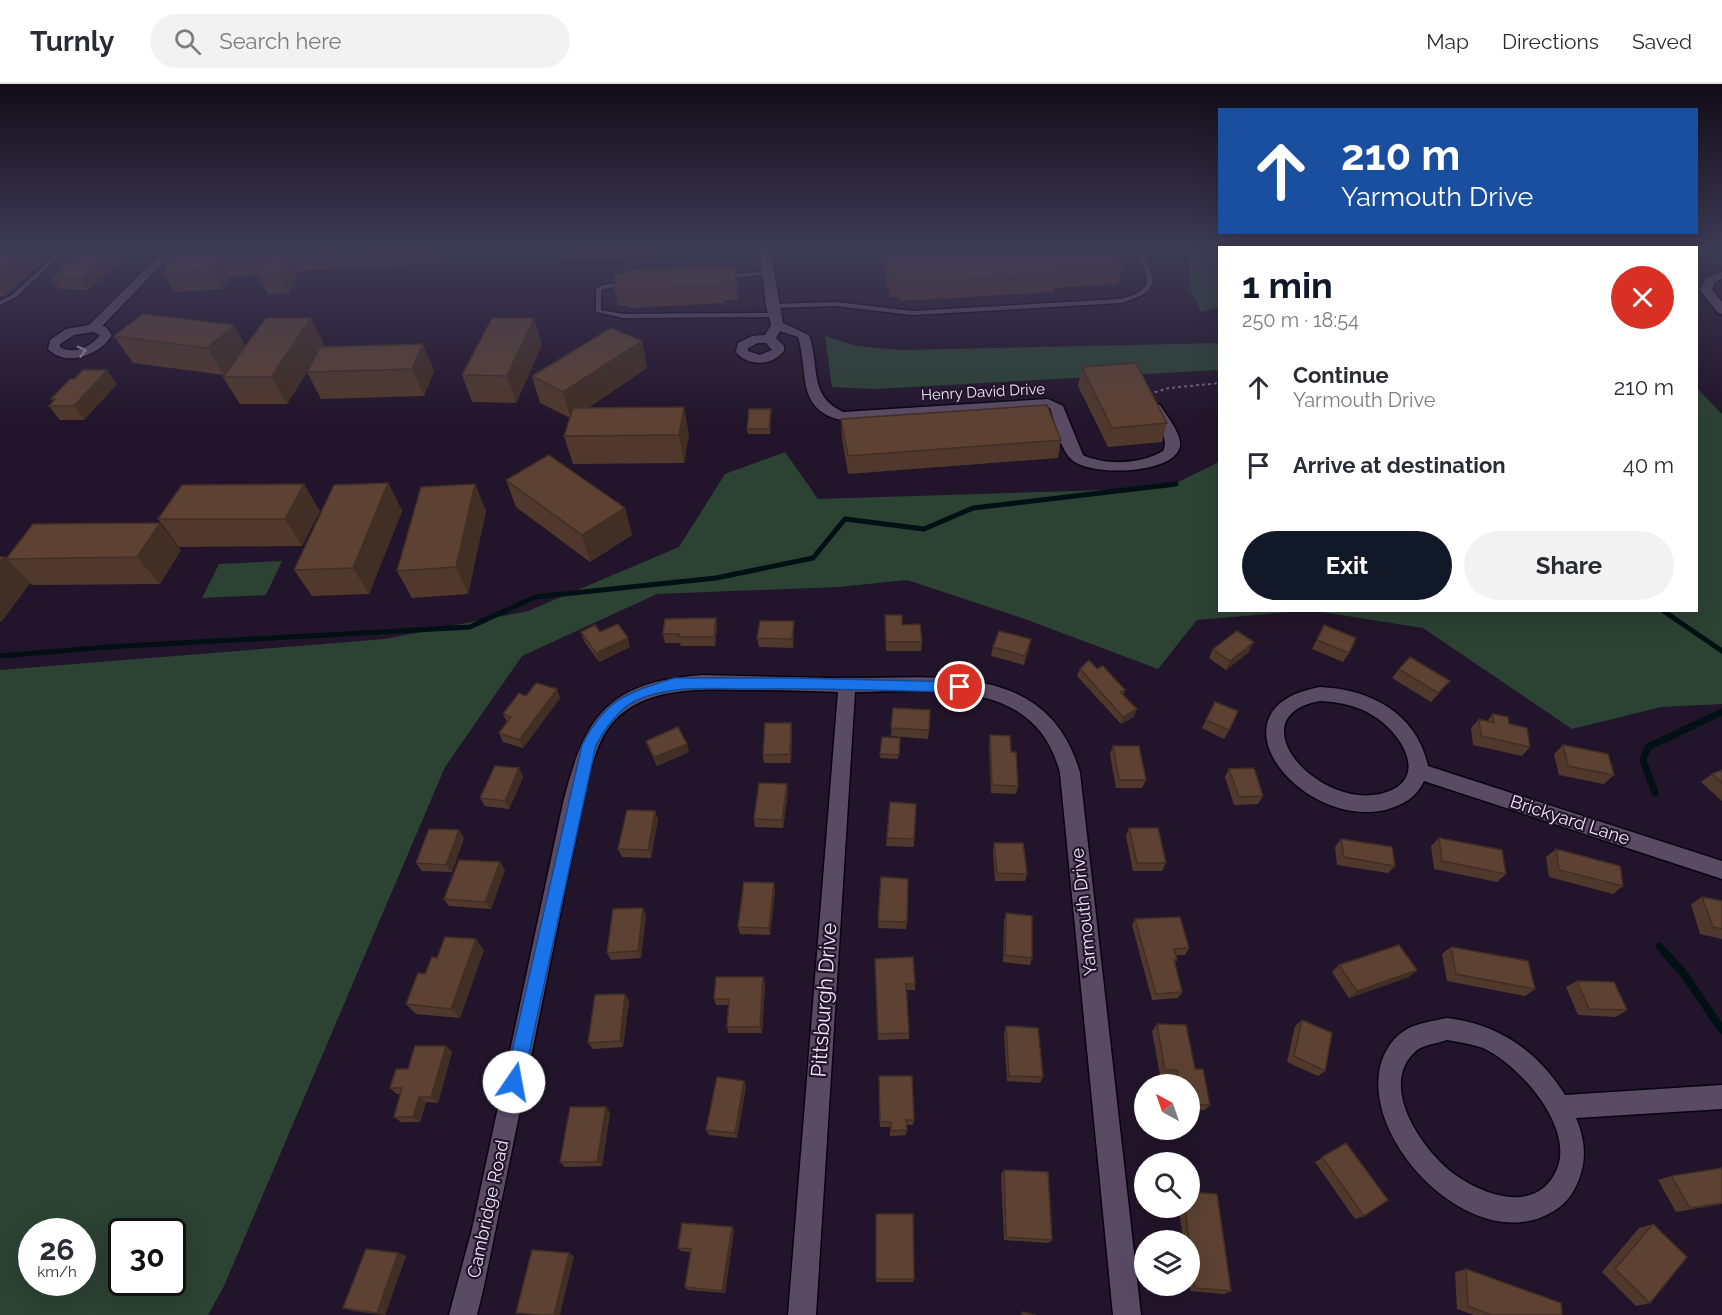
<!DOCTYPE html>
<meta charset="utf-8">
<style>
:root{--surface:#fff;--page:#f2f2f3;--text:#2b2b33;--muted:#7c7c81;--line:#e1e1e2;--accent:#111827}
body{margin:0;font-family:Raleway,sans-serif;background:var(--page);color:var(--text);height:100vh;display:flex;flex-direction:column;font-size:22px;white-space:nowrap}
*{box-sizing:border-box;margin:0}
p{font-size:20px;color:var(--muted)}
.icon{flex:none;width:33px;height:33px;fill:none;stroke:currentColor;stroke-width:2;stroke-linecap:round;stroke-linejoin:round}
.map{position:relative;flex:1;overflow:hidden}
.side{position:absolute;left:1218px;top:162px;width:480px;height:366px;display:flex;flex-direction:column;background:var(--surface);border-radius:0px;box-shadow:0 6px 24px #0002}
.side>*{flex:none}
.banner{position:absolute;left:1218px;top:24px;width:480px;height:126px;border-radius:0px;box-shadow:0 6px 24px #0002;background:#1a4fa0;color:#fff;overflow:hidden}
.needle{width:39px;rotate:320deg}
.buttons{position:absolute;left:1134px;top:990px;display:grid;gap:12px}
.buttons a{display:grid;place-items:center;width:66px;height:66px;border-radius:50%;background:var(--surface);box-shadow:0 6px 24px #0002;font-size:30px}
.speed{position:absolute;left:18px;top:1134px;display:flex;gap:12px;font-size:30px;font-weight:700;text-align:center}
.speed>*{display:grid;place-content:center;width:78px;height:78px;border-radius:50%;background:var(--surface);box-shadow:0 6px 24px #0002;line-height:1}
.speed small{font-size:15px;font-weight:400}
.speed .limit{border:3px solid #111;border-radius:9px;background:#fff;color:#111}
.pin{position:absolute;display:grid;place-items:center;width:51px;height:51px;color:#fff;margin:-26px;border:3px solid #fff;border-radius:50%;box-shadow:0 2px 6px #0007}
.me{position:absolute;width:66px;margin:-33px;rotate:12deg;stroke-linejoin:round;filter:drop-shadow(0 0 4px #0008)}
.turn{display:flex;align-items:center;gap:21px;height:126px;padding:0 24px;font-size:27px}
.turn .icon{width:78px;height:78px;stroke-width:2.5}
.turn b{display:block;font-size:42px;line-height:51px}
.round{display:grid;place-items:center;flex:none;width:63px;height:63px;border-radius:32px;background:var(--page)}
.head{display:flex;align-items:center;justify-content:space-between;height:102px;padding:0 24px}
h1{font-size:36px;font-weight:700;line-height:45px;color:var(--accent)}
.button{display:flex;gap:12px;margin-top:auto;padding:12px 24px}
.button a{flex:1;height:69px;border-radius:36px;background:var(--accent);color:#fff;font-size:24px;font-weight:700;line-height:69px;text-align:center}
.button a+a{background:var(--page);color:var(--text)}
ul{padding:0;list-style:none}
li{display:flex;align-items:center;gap:18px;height:78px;padding:0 24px}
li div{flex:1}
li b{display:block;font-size:22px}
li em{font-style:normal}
header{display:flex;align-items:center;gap:36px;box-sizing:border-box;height:84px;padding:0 30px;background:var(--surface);border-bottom:2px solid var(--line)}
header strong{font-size:28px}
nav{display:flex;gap:33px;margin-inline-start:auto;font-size:21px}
.search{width:420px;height:54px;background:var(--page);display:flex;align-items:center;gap:15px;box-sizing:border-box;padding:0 21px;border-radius:33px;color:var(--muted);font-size:22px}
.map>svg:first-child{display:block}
</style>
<header>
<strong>Turnly</strong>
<div class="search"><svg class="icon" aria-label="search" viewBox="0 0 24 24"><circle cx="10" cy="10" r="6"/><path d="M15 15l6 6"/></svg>Search here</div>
<nav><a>Map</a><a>Directions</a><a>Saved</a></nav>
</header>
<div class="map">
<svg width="1722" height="1231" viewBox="0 0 1722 1231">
<rect width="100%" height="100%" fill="#22152b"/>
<!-- green -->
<path fill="#2c4233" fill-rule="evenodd" d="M1178,164H1219V223L1201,228L1190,205V180Z
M825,252L857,262L901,266L1219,259V286L875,305L832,303Z
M1697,304L1722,330V620L1661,623L1572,645L1423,544L1316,527L1696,526Z
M785,368L818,415L1166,404L1219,378L1220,526L1300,527L1197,536L1158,585L1022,534L907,496L838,503L657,510L522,572L445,683L224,1202L208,1231H0V586L385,555L528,527L679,463L725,390ZM32,1148H82V1198H32ZM122,1148H172V1198H122Z
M282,477L266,511L202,514L219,480Z"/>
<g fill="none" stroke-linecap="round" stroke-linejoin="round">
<!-- stream-far2 -->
<path stroke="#001014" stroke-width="5" d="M1662,526L1722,567
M0,572L108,563L470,543L535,513L716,494L813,474L845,435L924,445L973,424L1176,400"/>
<!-- stream-far1 -->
<path stroke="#001014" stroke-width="7" d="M1655,709L1643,676L1648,663L1722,628
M1659,862L1667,871"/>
<!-- stream -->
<path stroke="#001014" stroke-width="8" d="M1666,870L1684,890L1722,946"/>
<defs>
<path id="lane" d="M63,164H69L16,213L0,221V217L12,211Z
M1133,164H1139C1158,197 1161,208 1120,219L912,231L836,222L772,224L769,222L772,220L836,218L912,227L1120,215C1158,206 1149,192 1133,164Z
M767,187L769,188V190L724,195L721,193L724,191Z
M624,198L626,199V201L604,205L601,207V226L623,230L774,229L777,231L774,233L623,234L596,228V205L602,201Z"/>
<path id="street" d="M166,164H178L102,242L106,243L112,251C100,271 66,284 48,265L50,256L66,245L89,241ZM93,248L100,251C91,263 74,271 60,263V260L74,251Z
M759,164H770L783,239L809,251C820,282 808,312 843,328L1048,315L1063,322L1083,371C1106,382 1142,380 1163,367C1170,353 1155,336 1148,324L1155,320L1160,321C1166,331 1182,350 1180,362C1175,391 1088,393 1071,375C1059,363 1056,340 1050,324L1047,323L841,336C795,325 809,287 798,253L780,247L776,254L784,262V267C772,282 748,283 736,268L738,259L752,252L765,251L771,241L766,222ZM758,259H766L772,266L760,271L748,267V264Z
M1722,188V195L1715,198L1712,206L1722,218V230L1718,229L1700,206L1706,194Z
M703,591C752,592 801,594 850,594C941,594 1049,578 1080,689L1141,1231H1113L1060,689C1036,593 934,607 855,608L816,1231H788L838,608C809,607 780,606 751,606C701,605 635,600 605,649C593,670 588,696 583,719L484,1202L477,1231H449L472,1145L563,719C585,631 608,598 703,591Z
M1320,603C1371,605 1417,630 1428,682L1722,777V795L1424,697C1416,714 1403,721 1385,726C1299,745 1204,624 1320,603ZM1320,617C1339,618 1356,621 1372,631C1403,649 1432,698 1380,710C1315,724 1237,632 1320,617Z
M1447,934C1498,940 1538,967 1565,1011L1722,1001V1025L1576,1034C1587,1060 1587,1083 1573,1108C1565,1121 1555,1127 1542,1133C1468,1163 1369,1063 1379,989C1381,973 1390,956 1404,947C1415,939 1434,937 1447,934ZM1447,956C1459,958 1471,960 1483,964C1520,981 1580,1048 1554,1091C1547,1104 1536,1111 1521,1113C1498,1115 1472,1103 1454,1090C1422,1066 1376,1000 1417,966C1424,961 1438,959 1447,956Z"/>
</defs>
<!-- lane casing -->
<use href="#lane" stroke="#0b0213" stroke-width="3"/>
<!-- street casing -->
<use href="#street" stroke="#0b0213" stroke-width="3"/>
<!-- path -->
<path stroke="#6f6477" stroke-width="2" stroke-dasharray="3 3" stroke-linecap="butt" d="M1149,310L1169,304L1220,299"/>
<!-- lane -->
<use href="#lane" fill="#594b64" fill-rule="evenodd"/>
<!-- street -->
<use href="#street" fill="#594b64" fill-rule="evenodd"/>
</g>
<!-- wall -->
<path fill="#50392c" d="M0,164L5,212H0Z
M135,164L88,206L59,205L52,194Z
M167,164H442L437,179L299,187L289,209L268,210L259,191L229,193L222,205L174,208L163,190L167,184L160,173Z
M560,164H730H719V168L586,176L585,174L563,175Z
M879,164H1111L1122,182L1118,200L1054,204L1053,208L900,217L899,213H890Z
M735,182L738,215L725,216V219L630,224L629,222H618L614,204L718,183Z
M311,234L324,261L323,263L423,260L434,287L424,312L321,315L307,288L287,320H240L223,293L228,287L224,291L133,279L114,252L246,262Z
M642,257L647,284L588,324L689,350L684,379L573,380L564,352L570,334L540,319L532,292Z
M542,261L516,319L472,318L462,291Z
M1082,283L1167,339L1162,358L1108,363L1078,302Z
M74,295L117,300L84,336H60L49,322L53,317L51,315Z
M771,330L770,350H748L747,345Z
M841,335L1061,356L1058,374L848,390L842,354Z
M506,396L625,424L632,451L590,478L516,423Z
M388,399L402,427L369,510L312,512L294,486Z
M475,400L486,427L468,510L412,514L397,487Z
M320,427L302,462L179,463L158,435Z
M181,466L160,500L32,501L30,499L2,537L0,538V472L6,474Z
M885,531L902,541L922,558L921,567H886Z
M1324,541L1349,569L1343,578L1312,565Z
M717,543L715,562H681L680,559H665L663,550Z
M794,547L793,564L759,563L757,554Z
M581,548H600L630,563L599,578L584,557Z
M1031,555L1029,565L1024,581L991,572L993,563Z
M1213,565L1249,568L1226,586L1209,574Z
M1080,585H1097L1125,606L1123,611L1134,633L1121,640L1077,592Z
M1399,585L1443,605L1431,618L1392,594Z
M526,612L560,614L523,664L503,658L499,649L507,638L503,630Z
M1215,618L1229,646L1224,655L1202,644Z
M893,624L929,646L928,655L891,652Z
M1493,630L1509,640L1530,663L1522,672L1473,661L1471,644L1479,635L1487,637Z
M791,639L792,648L791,679H764L763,671Z
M990,651L1011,668L1018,702L1016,710L991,709L989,659Z
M882,653L900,654L898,675L880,674Z
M646,657L689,668L657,682L649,665Z
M1563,661L1614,691L1604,700L1559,691L1554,670Z
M1113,662L1146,696L1142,704H1116L1110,670Z
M519,684L523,693L509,725L485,722L480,714Z
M1229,685L1263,712L1258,720L1234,721L1225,693Z
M1722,686V717L1701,698L1712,690Z
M787,700L788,708L783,744L755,743L754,735Z
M890,718L916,720L914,763L886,762Z
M658,735L651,774L622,773L618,765Z
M1129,744L1166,779L1162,787H1133L1126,752Z
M464,754L452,788L422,787L416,779Z
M1439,754L1506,790L1497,798L1434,785L1431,762Z
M1341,755L1395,782L1388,789L1337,781L1335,763Z
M994,759L1027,790L1025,797H995L993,767Z
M1556,765L1623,802L1613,810L1549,793L1546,773Z
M505,786L491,825L449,822L444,815Z
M881,793L907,838L906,845L878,844Z
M774,799L775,807L770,851L740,850L738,843Z
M1702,813L1722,817V855L1700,850L1691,820Z
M1006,829L1032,874L1030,881L1003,878L1004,837Z
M646,831L641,874L611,876L607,869Z
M1135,835L1189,864L1185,871H1176L1177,876L1175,879L1182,908L1178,914L1152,916L1132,841Z
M1451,863L1535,905L1525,912L1447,897L1442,870Z
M484,866L460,934L416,930L406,920L437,874Z
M875,875L915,900V906H907L909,949V955L878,956Z
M1339,881L1409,893L1349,914L1332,888Z
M763,893L765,900L762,949H729L727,943L729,921H716L714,915Z
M1577,897L1627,926L1616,933L1578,931L1566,903Z
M625,910L629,917L623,963L593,965L588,959Z
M1302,936L1325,987L1318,992L1287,978L1295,942Z
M1157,940L1195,985L1210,1021L1205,1026H1190V1000H1173L1172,992H1160L1152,947Z
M1006,942L1043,993L1040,999L1007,997L1004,949Z
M446,962L452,968L438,1019L426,1018L420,1038H401L394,1033L400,1010H397L390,1004L408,985Z
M879,998L914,1036L913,1041H907L906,1051L890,1052V1043H880Z
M746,1002L737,1054L709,1051L706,1046Z
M606,1023L610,1029L602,1082L565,1083L560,1078Z
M1346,1059L1364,1132L1355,1135L1315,1078Z
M1722,1084V1120L1676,1128L1658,1096L1671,1092Z
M1004,1086L1052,1156L1048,1159L1004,1156L1001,1090Z
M1179,1124H1190L1231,1207L1224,1210L1190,1207V1156H1183Z
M876,1130L914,1195L913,1198H876Z
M1653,1140L1650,1219L1636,1222L1602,1188L1639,1144Z
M732,1143L734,1146L725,1209L688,1206L685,1203L691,1168L681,1167L678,1164Z
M398,1169L406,1172L385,1231L353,1227L343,1224Z
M1466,1185L1562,1231H1474L1457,1225L1455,1188Z"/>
<!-- shaded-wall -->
<path fill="#412e24" d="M30,164H57L5,212L0,206V190Z
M116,164H135L88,206L81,195Z
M431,164H442L437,179Z
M1711,164H1717L1715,167L1696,176V170Z
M290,170L299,187L289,209L280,191Z
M219,175L229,193L222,205L212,187Z
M311,234L324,261L287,320L271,293Z
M534,234L542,261L516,319L507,292Z
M234,241L249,268L224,291L207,264Z
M642,257L647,284L571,335L563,308Z
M423,260L434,287L424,312L412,285Z
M107,286L117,300L84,336L74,322Z
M684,323L689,350L684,379L679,351Z
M388,399L402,427L369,510L353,484Z
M304,400L320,427L302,462L285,435Z
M475,400L486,427L468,510L456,483Z
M625,424L632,451L590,478L582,451Z
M160,439L181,466L160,500L137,473Z
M4,472L30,499L2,537L0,536V477Z
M716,534L717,543L715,562L714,553Z
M794,537V547L793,564L792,555Z
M628,554L630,563L599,578L596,569Z
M1031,555L1029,565L1024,581L1025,572Z
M1254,558L1249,568L1226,586L1230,577Z
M557,605L560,614L523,664L519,656Z
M1137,625L1134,633L1121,640L1123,633Z
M791,639L792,648L791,679L790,670Z
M687,660L689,668L657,682L654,673Z
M519,684L523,693L509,725L505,717Z
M787,700L788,708L783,744L782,736Z
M655,727L658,735L651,774L648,766Z
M459,746L464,754L452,788L446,781Z
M500,778L505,786L491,825L485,818Z
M774,799L775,807L770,851L769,844Z
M643,824L646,831L641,874L638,867Z
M476,855L484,866L460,934L451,925Z
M1417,886L1409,893L1349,914L1357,907Z
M763,893L765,900L762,949L760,943Z
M625,910L629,917L623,963L620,957Z
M446,962L452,968L438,1019L431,1013Z
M744,997L746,1002L737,1054L735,1049Z
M419,1013L426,1018L420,1038L413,1033Z
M606,1023L610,1029L602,1082L597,1078Z
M732,1143L734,1146L725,1209L722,1207Z
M398,1169L406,1172L385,1231L377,1229Z
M569,1169L574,1172L560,1231H554Z"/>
<!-- building -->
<path fill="#5d4233" stroke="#412e24" stroke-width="1.5" d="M0,164H30L0,190Z
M87,164H116L81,195L52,194Z
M167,164H387L290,170L280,191L258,192L269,172L219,175L212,187L163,190L172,177H163L166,173H160Z
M883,164H1111L1122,182L1055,186L1056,190L901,199L900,195H891Z
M1696,164H1711L1696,170Z
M718,181V183L735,182L736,197L723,198V201L626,206V203L614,204L615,190L628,189L629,186Z
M143,230L234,241L207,264L114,252Z
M266,234H311L271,293H223Z
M492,234H534L507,292L462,291Z
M611,244L642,257L563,308L532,292Z
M423,260L412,285L307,288L320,263Z
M1136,279L1167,339L1112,344L1082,283Z
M83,286H107L74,322H49L55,315H51L70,295H74Z
M1047,321L1061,356L848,372L841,335Z
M684,323L679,351L564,352L573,324Z
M749,325H771L769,345H747Z
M549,371L625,424L582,451L506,396Z
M388,399L353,484L294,486L334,401Z
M304,400L285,435H158L182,401Z
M475,400L456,483L397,487L421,403Z
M160,439L137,473L6,475L33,440Z
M885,531H902V541L920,540L922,558H886Z
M716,534L714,553H678L679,550H663L665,535Z
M760,537H794L792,555L757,554Z
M618,540L628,554L596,569L581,548L595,541L600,548Z
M1324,541L1356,554L1349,569L1317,556Z
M999,547L1031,555L1025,572L993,563Z
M1237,547L1254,558L1230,577L1213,565Z
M1410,573L1450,597L1438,609L1399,585Z
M1089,576L1097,585L1103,582L1125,606L1120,608L1137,625L1123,633L1080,585Z
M536,599L557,605L519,656L499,649L511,633L503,630L519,609L526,612Z
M1215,618L1238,627L1229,646L1206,636Z
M893,624L930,626L929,646L891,644Z
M1493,630L1508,633L1509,640L1527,644L1530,663L1481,652L1479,635L1494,639Z
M765,639H791L790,670L763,671Z
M678,643L687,660L654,673L646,657Z
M990,651L1010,652L1011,668H1016L1018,702L992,701Z
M882,653L900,654L899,671L880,670Z
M1563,661L1608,670L1614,691L1568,682Z
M1113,662H1139L1146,696H1119Z
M495,682L519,684L505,717L480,714Z
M1254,684L1263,712L1239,713L1229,685Z
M1722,686V699L1712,690Z
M759,699L787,700L782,736L754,735Z
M890,718L916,720L914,755L887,754Z
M627,726L655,727L648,766L618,765Z
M1129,744H1158L1166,779H1137Z
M429,745L459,746L446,781L416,779Z
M1439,754L1502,766L1506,790L1442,777Z
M1341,755L1392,763L1395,782L1344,773Z
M994,759H1023L1027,790L997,789Z
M1556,765L1620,782L1623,802L1559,786Z
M459,776L500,778L485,818L444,815Z
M881,793L908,795L907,838L878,837Z
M744,798L774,799L769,844L738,843Z
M1702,813L1722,817V845L1713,843Z
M643,824L638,867L607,869L613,825Z
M1006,829L1032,832V874L1005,871Z
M1180,833L1189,864L1174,865L1177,876H1174L1182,908L1156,910L1135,835Z
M445,853L476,855L451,925L406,920L418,889L425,890L432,873L437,874Z
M1399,861L1417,886L1357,907L1339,881Z
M1451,863L1528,877L1535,905L1456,890Z
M913,873L915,900H906L909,949L878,950L875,875Z
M716,893H763L760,943H727L729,915H714Z
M1577,897L1614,898L1627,926L1589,925Z
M625,910L620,957L588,959L595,911Z
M1302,936L1332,949L1325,987L1294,972Z
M1157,940L1186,941L1195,985H1203L1210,1021H1190V1000H1179L1177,986H1165Z
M1006,942L1038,944L1043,993L1009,992Z
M415,962H446L431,1013H419L413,1033H394L402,1004H390L396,985H408Z
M879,992H912L914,1036H906L907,1046L891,1047V1038H880Z
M717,993L744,997L735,1049L706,1046Z
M570,1023H606L597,1078H560Z
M1346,1059L1388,1116L1364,1132L1322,1073Z
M1722,1084V1119L1690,1124L1671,1092Z
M1004,1086L1048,1088L1052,1156L1006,1153Z
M1190,1108L1217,1110L1231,1207L1195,1204L1185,1124H1190Z
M876,1130H913L914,1195H876Z
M682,1139L732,1143L722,1207L685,1203L691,1165L678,1164Z
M1653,1140L1687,1173L1650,1219L1615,1185Z
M366,1165L398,1169L377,1229L343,1224Z
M532,1166L569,1169L554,1231H540L516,1229Z
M1466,1185L1561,1219L1562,1231H1491L1468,1222Z
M1022,1228L1036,1231H1022Z"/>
<!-- one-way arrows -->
<defs><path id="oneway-chevron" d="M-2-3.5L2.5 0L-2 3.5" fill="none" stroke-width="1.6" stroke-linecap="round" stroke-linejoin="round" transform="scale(1.5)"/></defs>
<use stroke="#9c91a5" href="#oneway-chevron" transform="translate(82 267) rotate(-15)"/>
<!-- sky -->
<linearGradient id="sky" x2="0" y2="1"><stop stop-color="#130c18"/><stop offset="0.49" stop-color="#3e3b55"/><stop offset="1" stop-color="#3e3b55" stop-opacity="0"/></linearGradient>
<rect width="1722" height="336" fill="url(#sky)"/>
<!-- route -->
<path fill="#1a73e8" stroke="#114b97" stroke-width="1.5" d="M674,594H795L960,598L966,603L960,608C891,607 822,604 753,605C714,605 672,600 635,617C618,626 605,645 596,661L523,998L521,1005L514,1007L508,1005L505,998L582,661C607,613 626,610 674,594Z"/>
<g text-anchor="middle" stroke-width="4.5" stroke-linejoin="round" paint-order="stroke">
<!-- far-street labels -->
<g font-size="15" fill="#eee6f5" stroke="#22152b">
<text transform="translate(983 308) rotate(-3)" y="5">Henry David Drive</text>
</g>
<!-- street labels -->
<g font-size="18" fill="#eee6f5" stroke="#22152b">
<text transform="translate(1570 736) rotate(18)" y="6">Brickyard Lane</text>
<text transform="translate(1084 828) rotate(-96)" y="6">Yarmouth Drive</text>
<text transform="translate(488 1125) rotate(-78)" y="6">Cambridge Road</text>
</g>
<!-- near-street labels -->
<g font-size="21" fill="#eee6f5" stroke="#22152b">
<text transform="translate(824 916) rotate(-86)" y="7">Pittsburgh Drive</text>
</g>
</g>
</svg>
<div class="buttons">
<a><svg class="needle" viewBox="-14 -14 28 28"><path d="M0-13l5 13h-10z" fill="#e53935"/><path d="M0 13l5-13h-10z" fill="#7c7c81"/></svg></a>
<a><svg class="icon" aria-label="search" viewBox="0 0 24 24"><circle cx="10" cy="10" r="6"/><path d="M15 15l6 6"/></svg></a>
<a><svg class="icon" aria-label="layers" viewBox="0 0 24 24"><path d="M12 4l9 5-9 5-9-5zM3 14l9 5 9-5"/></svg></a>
</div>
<div class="speed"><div>26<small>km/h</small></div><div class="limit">30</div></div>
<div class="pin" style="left:960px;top:603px;background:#d93025"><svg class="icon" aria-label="arrive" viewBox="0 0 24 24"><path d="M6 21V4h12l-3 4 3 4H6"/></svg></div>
<svg class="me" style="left:514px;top:998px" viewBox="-20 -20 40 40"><circle r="19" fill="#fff"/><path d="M0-13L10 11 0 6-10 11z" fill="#1a73e8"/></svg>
<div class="banner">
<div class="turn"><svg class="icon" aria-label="ahead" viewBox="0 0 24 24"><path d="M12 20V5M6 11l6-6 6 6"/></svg><div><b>210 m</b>Yarmouth Drive</div></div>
</div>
<section class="side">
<div class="head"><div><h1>1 min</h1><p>250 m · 18:54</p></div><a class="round" style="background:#d93025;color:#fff"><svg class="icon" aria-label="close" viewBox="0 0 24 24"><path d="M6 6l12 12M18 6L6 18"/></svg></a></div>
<ul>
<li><svg class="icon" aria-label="ahead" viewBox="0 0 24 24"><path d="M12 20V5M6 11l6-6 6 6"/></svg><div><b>Continue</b><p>Yarmouth Drive</p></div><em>210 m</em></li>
<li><svg class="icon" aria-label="arrive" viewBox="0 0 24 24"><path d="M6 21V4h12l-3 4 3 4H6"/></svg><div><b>Arrive at destination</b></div><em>40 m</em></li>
</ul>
<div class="button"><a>Exit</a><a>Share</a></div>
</section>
</div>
